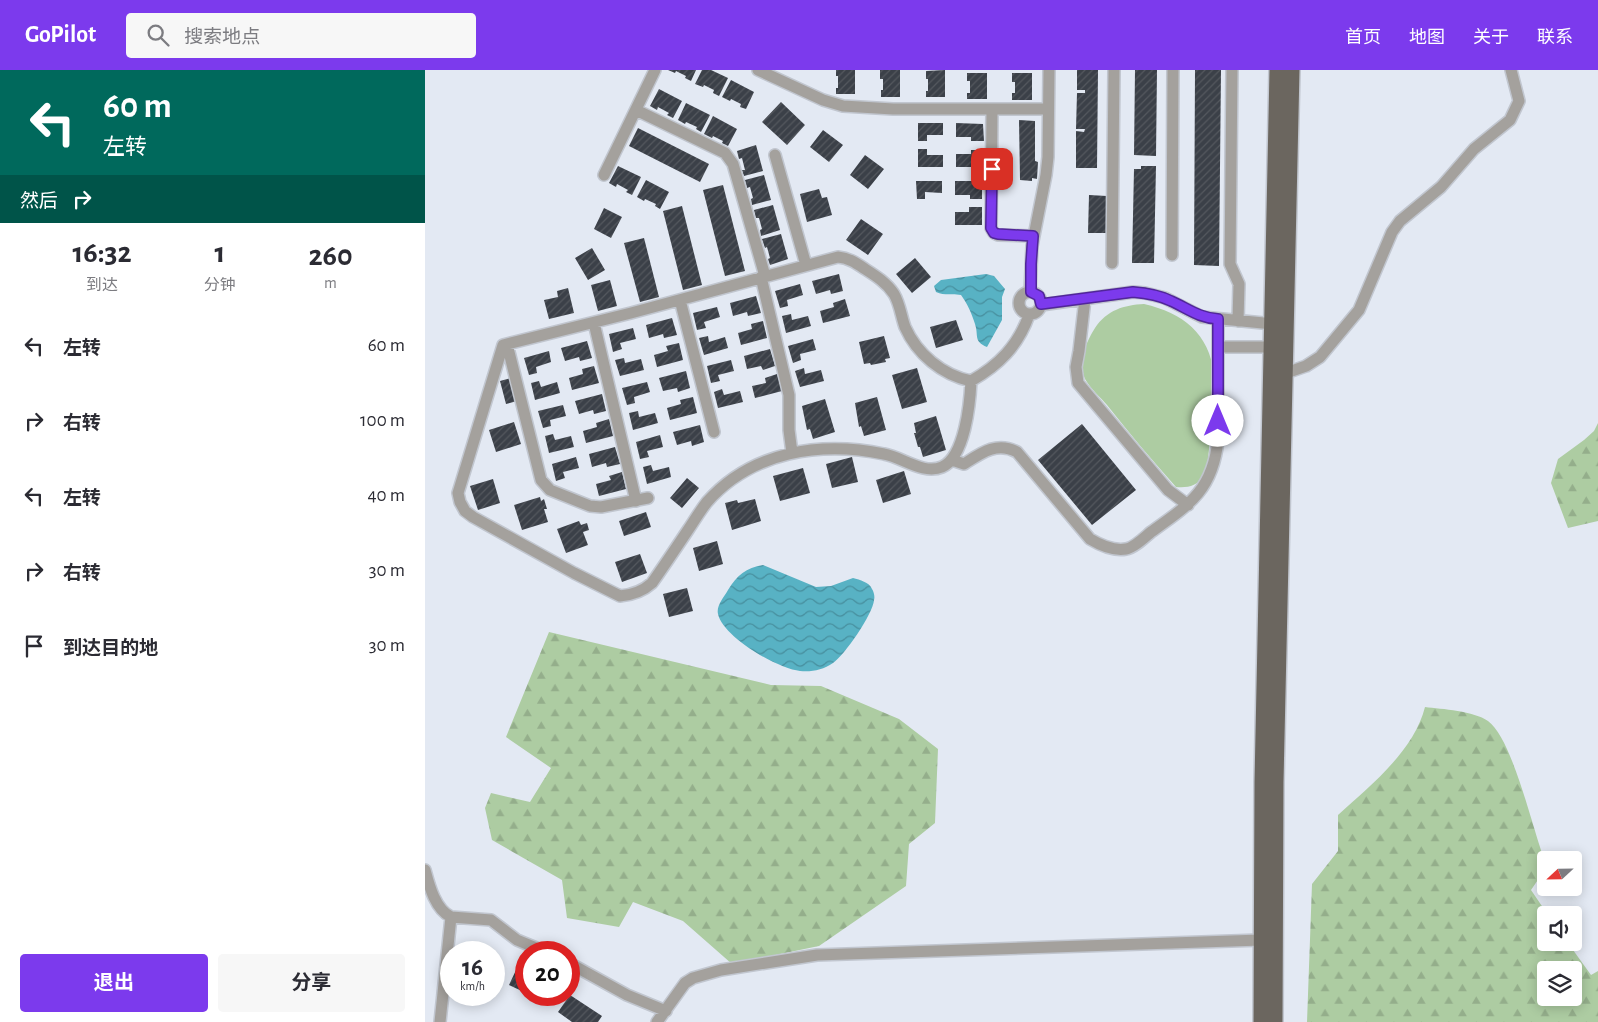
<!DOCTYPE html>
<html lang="zh">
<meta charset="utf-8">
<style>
:root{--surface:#fff;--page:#f7f7f7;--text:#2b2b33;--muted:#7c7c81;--accent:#7c3aed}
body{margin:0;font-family:"Alegreya Sans","Noto Sans SC",sans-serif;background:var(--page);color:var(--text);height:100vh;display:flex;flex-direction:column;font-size:19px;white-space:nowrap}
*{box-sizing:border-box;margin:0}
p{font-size:16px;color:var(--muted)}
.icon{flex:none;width:28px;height:28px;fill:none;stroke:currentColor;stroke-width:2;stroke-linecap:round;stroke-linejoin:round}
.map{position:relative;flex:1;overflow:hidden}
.drawer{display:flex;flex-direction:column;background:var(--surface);width:425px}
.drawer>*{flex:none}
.banner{background:#00695c;color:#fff;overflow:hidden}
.needle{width:32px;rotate:248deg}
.tools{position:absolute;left:1112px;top:781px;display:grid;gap:10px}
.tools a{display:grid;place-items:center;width:45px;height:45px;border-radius:5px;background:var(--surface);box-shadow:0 2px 12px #0003;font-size:25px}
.speed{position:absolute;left:15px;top:871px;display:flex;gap:10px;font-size:25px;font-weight:700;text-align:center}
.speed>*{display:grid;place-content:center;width:65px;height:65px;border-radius:50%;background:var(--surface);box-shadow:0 2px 12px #0003;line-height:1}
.speed small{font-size:12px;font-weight:400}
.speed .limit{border:8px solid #d22;background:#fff;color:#111}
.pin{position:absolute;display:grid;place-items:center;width:42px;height:42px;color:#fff;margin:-21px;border-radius:10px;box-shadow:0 2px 8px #0006}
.me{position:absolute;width:55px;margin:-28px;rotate:0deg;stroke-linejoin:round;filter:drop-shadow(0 0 4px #0008)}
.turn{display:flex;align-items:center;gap:18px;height:105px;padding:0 20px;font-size:22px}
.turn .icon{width:65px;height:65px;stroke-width:2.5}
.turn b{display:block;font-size:35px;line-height:42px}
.then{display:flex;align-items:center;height:48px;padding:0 20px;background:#0003;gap:10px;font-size:19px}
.eta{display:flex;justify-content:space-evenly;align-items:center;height:85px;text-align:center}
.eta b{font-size:30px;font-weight:700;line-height:35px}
.action{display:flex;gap:10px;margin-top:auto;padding:10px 20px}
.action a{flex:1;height:58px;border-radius:5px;background:var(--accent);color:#fff;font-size:20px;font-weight:700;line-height:58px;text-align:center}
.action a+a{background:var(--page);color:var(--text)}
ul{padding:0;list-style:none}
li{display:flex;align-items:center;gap:15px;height:75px;padding:0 20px}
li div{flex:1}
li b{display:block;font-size:19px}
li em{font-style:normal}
header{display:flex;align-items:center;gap:30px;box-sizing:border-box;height:70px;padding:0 25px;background:var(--accent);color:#fff}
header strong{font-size:24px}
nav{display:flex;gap:28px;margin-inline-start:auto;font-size:18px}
.search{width:350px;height:45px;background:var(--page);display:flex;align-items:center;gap:12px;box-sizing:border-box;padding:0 18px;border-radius:5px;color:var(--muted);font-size:19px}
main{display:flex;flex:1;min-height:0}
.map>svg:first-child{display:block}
</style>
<header>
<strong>GoPilot</strong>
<div class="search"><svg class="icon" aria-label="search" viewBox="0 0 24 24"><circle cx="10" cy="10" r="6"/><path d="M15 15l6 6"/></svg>搜索地点</div>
<nav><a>首页</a><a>地图</a><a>关于</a><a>联系</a></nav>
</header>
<main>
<section class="drawer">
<div class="banner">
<div class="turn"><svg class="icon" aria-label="left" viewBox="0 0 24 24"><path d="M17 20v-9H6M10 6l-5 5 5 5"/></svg><div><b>60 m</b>左转</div></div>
<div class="then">然后<svg class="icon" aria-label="right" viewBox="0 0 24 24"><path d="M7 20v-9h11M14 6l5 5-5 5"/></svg></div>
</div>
<div class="eta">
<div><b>16:32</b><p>到达</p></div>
<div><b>1</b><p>分钟</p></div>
<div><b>260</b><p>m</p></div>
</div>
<ul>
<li><svg class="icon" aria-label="left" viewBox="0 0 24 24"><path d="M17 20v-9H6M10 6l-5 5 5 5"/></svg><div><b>左转</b></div><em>60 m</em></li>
<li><svg class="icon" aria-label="right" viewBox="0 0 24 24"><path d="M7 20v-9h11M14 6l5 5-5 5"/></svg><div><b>右转</b></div><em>100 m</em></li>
<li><svg class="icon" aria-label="left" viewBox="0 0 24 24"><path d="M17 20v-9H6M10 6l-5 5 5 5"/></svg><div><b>左转</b></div><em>40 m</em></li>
<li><svg class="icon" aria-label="right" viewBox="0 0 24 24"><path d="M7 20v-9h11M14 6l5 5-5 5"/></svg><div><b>右转</b></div><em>30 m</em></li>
<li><svg class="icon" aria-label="arrive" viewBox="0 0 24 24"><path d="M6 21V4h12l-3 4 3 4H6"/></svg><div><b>到达目的地</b></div><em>30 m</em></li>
</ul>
<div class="action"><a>退出</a><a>分享</a></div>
</section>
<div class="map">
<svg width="1173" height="952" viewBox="0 0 1173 952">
<defs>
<pattern id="forest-firs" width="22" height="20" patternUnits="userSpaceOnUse" patternTransform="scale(1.25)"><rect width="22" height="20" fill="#adcca2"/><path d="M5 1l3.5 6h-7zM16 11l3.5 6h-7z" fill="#94ae8b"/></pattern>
<pattern id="water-waves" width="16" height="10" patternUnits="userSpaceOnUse" patternTransform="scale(1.25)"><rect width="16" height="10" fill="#58b2c4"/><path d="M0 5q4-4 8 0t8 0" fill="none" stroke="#478f9e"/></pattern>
<pattern id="building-hatch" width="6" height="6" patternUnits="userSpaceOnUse" patternTransform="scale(1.25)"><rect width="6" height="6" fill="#3b4048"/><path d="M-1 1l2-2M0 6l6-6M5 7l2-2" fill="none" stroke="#54585e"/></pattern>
</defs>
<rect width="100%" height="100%" fill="#e3e9f3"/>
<!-- grass -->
<path fill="#adcca2" d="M719,234C758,243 784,263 789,304C788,319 785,400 779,406C772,416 763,418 751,417C727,390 704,363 682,335C675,327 665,318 660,309C653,292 661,272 670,258C682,240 699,235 719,234Z"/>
<!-- forest -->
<path fill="url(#forest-firs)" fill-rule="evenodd" d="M1173,353V451L1143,458L1126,413L1133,389L1159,370L1169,361Z
M124,562L346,615L396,616L474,649L513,679L510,753L484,774L481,816L394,876L307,894L258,851L208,832L194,857L142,848L137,810L67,770L60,738L66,723L105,732L126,698L81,667Z
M1000,637C1017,639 1049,641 1063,651C1088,669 1108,762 1121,794V798L1106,820L1123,845H1121V872L1143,873L1166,905L1173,901V952H882L887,814L913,781V745C945,716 989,681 1000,637ZM1121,900H1149V928H1121Z"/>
<!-- water -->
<path fill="url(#water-waves)" d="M561,204L569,206L580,219L577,227V250L562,277C548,271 554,266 550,254C547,244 542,233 536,225C527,223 520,226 511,222L509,216L516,210Z
M338,495L391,517L406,516L428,508C435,510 444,512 447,519C449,522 450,527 449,530C448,544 419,586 408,593C398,600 387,602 375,601C353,599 298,567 293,544C291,536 299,527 303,520C312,505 321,498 338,495Z"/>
<!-- building -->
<path fill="url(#building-hatch)" d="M243,0H271L266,11L260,8L261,6L251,1L250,3Z
M277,0H286L303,8L294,26L288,23L289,20L279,15L278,17L270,14Z
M411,0H430V24H411V18H413V6H411Z
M455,0H475V27H456V20H458V9H455Z
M520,0V27H501V21H503V9H501V1Z
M652,0H673L672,98H651V61L659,62L660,59H651L652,23H660V20H652Z
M710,0H732L731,86L709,85Z
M770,0H796L794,196L769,195Z
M542,3H562V29H542V23H545V11H542Z
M587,3H607V30H587V23H590V12H587Z
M306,10L329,22L321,39L315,37L316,34L306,29L305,31L297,27Z
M234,19L257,31L248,48L242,45L244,43L233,37L232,40L225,36Z
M356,32L380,55L362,75L337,52Z
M261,33L285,45L276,62L271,59L272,57L261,52L260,54L253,50Z
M288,46L312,59L303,76L297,73L298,71L288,66L287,68L279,64Z
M594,50L610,51V91L613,92L612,109L607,108V111L595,110Z
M493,53H518V65H502V71H493Z
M531,53L558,54L559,71H546V67H531Z
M213,58L284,94L275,112L204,76Z
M398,60L418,75L404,92L385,77Z
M331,75L338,101L319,106L317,100H320L317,88L314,89L312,81Z
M493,79H502V85H518V97H493Z
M546,80H559V97H531V84H546Z
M440,85L459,99L443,119L425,105Z
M193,96L216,107L207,125L201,122L203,120L192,114L191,117L184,113Z
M716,96H731L729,193H707L709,99H716Z
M339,105L346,130L327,135L326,129L328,128L325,117L322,118L320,110Z
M221,110L244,122L235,139L230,136L231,134L220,129L219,131L212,127Z
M491,111H517V123L500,122V129H492Z
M530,111H557V129H545V125H530Z
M298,115L320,201L300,206L278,120Z
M394,119L397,128L402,127L407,145L382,152L375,124Z
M664,125L682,126L681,163H663Z
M348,135L355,160L336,166L335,160L337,159L334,148H331L329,140Z
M257,136L277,215L258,220L238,141Z
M544,137H557V155H530V142H544Z
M179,138L197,147L186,168L169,159Z
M436,149L458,164L443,185L421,170Z
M356,164L363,189L345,195L343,189L345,188L342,177L340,178L337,169Z
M219,168L234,227L215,232L199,173Z
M167,178L180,200L163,210L150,188Z
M490,188L506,207L487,223L471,204Z
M414,204L418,221L406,224L405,220L391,224L387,211Z
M185,210L192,236L173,241L166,215Z
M375,214L378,225L362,230L363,236L355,238L350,221Z
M143,218L149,243L124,249L119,230L133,227L132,221Z
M331,226L336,243L323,246L322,242L308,246L305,233Z
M420,229L425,246L398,253L395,241L409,237L408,233Z
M292,237L295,247L279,252L281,258L272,260L268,243Z
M366,244L367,250L383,246L386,256L361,263L357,246Z
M247,248L252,265L239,268L238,264L224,268L221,255Z
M531,250L538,270L511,278L505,257Z
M338,251L342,268L316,275L313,263L327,259L326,254Z
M208,258L211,269L195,273L197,279L188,282L184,264Z
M283,266L284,272L300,267L303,278L279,285L274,268Z
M459,266L465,288L460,289L461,292L446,295L445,293L439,294L434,272Z
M388,269L391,280L375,284L376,290L368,293L363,276Z
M162,271L167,288L155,291L154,287L140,291L136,278Z
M254,273L258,290L232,297L229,285L243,281L241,276Z
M345,279L350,296L338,300L336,296L322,299L319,286Z
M124,281L126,292L111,297L112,303L104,305L99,288Z
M199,288L200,293L216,289L219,300L195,306L190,290Z
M306,290L309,301L293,305L295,311L286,313L282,296Z
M169,296L174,313L147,320L144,308L158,304L157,299Z
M379,298L380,304L396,300L399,311L375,317L370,301Z
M492,298L502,332L477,339L467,305Z
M261,301L265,318L253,322L252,318L238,321L234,308Z
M352,304L357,321L330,328L327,316L341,313L340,308Z
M86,308L92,331L81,334L75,311Z
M114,311L116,317L132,312L135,323L110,330L106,313Z
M222,312L225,322L209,327L210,333L202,335L197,318Z
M297,319L299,325L315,321L318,332L293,338L289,322Z
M177,324L181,341L169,344L168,340L154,344L150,331Z
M268,327L272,343L245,350L242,338L256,334L255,330Z
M452,327L461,360L439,366L436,356L434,357L430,333Z
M400,329L410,362L388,369L385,359L382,360L377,336Z
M138,335L141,346L125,350L126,356L118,358L113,341Z
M213,341L214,347L230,343L233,353L208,360L204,343Z
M511,346L521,380L498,387L495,377H493L489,363H491L489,353Z
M184,349L188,366L161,373L158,361L172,357L171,353Z
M89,352L96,374L71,382L64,360Z
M657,354L711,420L667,455L613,390Z
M275,355L279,372L267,376L266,371L252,375L248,362Z
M128,364L130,370L146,366L149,377L124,383L120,366Z
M235,365L238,377L222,381L224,387L215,389L211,372Z
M190,377L195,394L182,397L181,393L167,397L164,384Z
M151,387L154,398L138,402L140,408L131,411L127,394Z
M427,387L433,412L407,418L401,394Z
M226,395L228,401L244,397L246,407L222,414L218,397Z
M378,398L385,423L355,431L348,406Z
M479,401L486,424L458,433L451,410Z
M197,402L201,419L174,426L171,414L186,410L184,406Z
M262,408L274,418L257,438L245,428Z
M68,409L75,433L53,440L45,416Z
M115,427L116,431L119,429L122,439H119L123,452L97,460L89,435Z
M330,429L336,451L307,460L300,433L312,430L313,433Z
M221,442L226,457L199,466L194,451Z
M154,451L156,455L162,453L164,460L158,462L163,475L141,483L132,459Z
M292,471L298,494L274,501L268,478Z
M215,484L222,503L197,512L190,492Z
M262,518L268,541L244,547L238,524Z
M92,898L101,902V923L84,915Z
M105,925H124L120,932Z
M145,925L177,946L173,952H147L133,942Z"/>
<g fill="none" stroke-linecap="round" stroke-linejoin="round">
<defs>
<path id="minor" d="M333,0L398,30L418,36L468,39H623
M807,0L805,194L814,214L813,251
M567,39L566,158L569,163L573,165L608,166
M211,40L300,83L308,94L340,206
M350,85L381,195
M179,105L230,0
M747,185L748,0
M687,193L689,0
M336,207L364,325V360L367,383
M594 233a11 11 0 1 1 22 0a11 11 0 1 1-22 0Z
M605,222L607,176L621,105L623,87L624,0
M660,229L654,281L651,297L653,313L743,420L763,435
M255,230L289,362
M616,235L708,222L720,223L740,228L777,247L848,254
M169,253L211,431
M82,274L116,410L125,420L165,436L176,437L223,428
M793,277H847
M861,303L881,296L895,287L934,240L967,162L975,151L1016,117L1049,79L1085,50L1094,31L1086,0
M546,311C545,333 540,387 517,397C498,405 477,387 459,384C396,371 327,381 282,432C275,441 269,451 263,460C251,478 239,496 227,513C217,522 207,525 195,526L149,503L48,447L40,441L35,432L33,423L78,275L206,243L413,187C424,188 431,193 440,199C451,206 462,213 469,224C475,234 476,246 480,257C492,284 517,305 546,311C574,295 593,276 604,245
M527,390L539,394C556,383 572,371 592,382L665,469C675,475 689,481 701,479C709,478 720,467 726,462C764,435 788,420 793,370V249
M0,800C4,815 10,839 26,847L66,850L92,870L121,882
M144,893L202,925L241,941
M15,952L26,847
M232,952L260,913L268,908L296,900L392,885L836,870"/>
<path id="major" d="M836,952L837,712L852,0
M850,952L851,712L867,0"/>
</defs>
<!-- minor casing -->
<use href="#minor" stroke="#c1c6cf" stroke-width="14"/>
<!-- major casing -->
<use href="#major" stroke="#c1c6cf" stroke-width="18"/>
<!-- minor -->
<use href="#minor" stroke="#a4a19d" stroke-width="11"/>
<!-- major -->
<use href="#major" stroke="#6b665f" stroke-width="15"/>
</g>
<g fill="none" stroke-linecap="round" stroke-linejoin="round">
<defs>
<path id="route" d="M567,99L566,158L569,163L573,164L608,166L606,194V222L614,226L616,234L708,222C721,223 734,225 746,231C762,238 774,248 793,249V351"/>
</defs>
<!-- route casing -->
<use href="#route" stroke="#51269a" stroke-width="12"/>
<!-- route -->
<use href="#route" stroke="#7c3aed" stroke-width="9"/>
</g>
</svg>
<div class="tools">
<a><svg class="needle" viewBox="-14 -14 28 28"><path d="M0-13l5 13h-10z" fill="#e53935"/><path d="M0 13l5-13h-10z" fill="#7c7c81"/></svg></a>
<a><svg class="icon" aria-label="sound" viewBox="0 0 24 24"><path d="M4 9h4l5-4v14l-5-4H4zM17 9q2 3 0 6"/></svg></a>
<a><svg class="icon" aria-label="layers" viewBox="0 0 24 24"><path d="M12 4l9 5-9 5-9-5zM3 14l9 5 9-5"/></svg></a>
</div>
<div class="speed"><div>16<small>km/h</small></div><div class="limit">20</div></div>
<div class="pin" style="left:567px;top:99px;background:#d93025"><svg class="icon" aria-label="arrive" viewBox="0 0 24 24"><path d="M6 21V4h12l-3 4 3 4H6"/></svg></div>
<svg class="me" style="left:793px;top:351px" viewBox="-20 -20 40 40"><circle r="19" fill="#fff"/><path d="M0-13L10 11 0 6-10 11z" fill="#7c3aed"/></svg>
</div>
</main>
